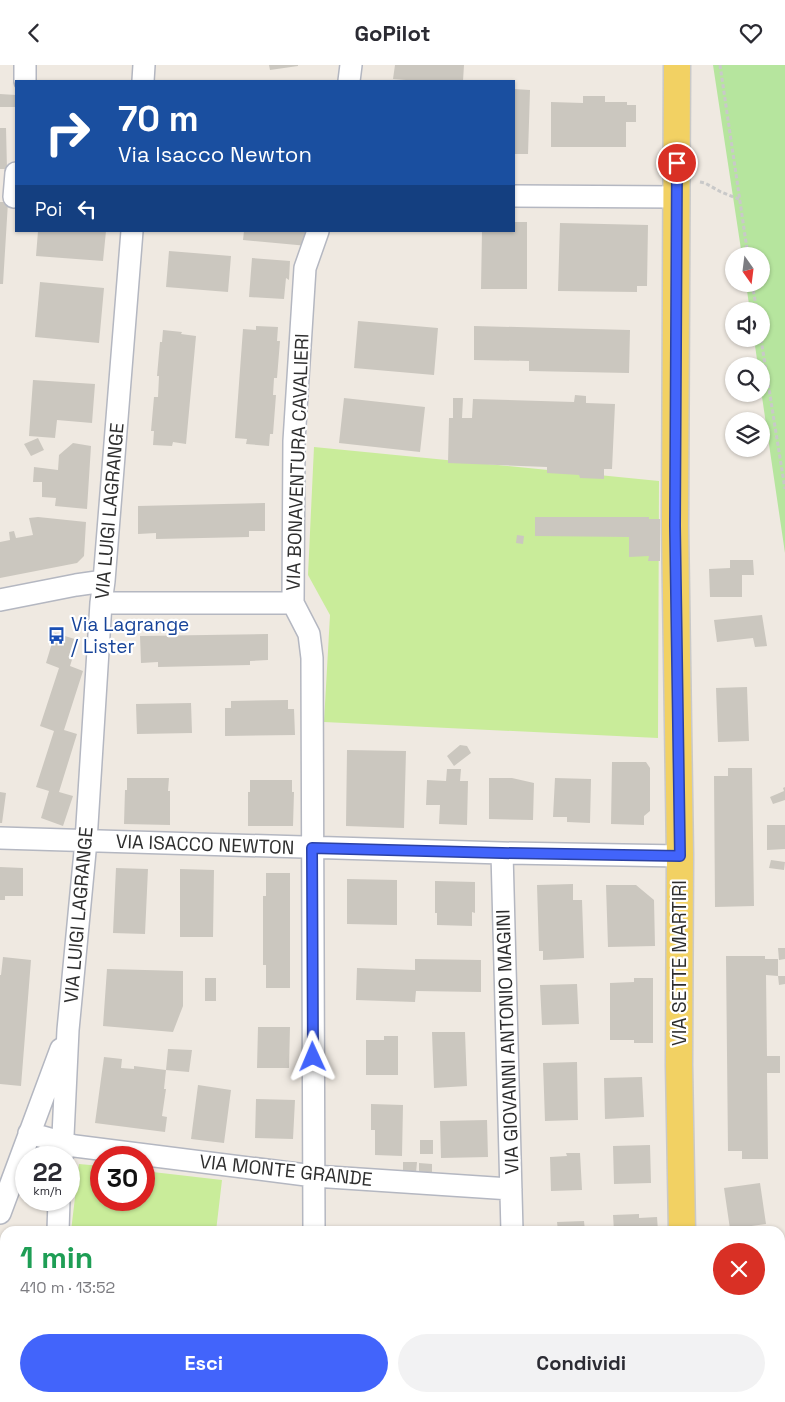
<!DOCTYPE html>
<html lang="it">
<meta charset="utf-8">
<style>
:root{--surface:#fff;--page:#f2f2f3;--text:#2b2b33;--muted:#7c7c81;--accent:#4264fb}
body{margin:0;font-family:"Space Grotesk",sans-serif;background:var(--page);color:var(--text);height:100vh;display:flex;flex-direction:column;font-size:19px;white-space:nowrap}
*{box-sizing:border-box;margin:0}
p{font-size:16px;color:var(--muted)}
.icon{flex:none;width:28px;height:28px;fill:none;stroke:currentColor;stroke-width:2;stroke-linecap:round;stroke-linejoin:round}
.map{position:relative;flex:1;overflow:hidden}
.details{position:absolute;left:0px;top:1161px;width:785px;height:176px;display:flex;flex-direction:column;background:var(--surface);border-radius:15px 15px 0 0;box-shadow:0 1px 4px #0004}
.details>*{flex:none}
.guide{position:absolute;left:15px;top:15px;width:500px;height:152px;border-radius:0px;box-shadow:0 1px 4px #0004;background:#1a4fa0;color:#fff;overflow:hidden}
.needle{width:32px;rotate:166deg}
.buttons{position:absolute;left:725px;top:182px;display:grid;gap:10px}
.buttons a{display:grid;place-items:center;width:45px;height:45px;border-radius:50%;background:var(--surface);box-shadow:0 1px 4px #0004;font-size:25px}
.speed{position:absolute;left:15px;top:1081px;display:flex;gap:10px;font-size:25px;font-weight:700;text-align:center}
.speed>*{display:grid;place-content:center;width:65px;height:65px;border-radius:50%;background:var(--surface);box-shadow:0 1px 4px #0004;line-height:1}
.speed small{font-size:12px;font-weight:400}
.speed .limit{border:8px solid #d22;background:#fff;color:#111}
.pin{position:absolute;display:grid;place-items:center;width:42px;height:42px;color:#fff;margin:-21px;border:2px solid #fff;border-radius:50%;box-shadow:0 1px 5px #0007}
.me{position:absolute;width:55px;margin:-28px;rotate:359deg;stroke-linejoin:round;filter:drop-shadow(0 0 4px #0008)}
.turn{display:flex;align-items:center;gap:18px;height:105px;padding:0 20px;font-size:22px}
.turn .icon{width:65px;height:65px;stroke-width:2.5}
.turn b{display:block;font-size:35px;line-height:42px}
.then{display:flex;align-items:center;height:48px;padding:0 20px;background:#0003;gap:10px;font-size:19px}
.round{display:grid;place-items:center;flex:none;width:52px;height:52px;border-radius:26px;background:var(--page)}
.overview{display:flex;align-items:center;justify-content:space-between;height:85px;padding:0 20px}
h1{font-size:30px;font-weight:600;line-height:38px;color:#1e9e55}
.button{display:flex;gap:10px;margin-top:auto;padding:10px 20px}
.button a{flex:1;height:58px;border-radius:30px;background:var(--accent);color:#fff;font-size:20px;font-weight:600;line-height:58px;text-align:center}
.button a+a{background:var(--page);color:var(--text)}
header{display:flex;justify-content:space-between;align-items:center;height:65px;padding:0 20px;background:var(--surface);font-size:22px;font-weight:600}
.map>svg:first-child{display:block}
</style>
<header><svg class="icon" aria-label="back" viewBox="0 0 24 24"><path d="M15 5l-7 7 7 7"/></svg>GoPilot<svg class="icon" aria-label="heart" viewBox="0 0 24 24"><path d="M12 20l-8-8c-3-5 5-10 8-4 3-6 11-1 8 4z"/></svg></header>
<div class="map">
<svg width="785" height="1337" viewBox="0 0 785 1337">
<rect width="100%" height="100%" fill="#efe9e1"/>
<!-- green -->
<path fill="#b6e59e" d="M713,0H785V488L761,325V301H758L754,274H761V246H750L746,219H761V191H742Z"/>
<!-- pitch -->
<path fill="#c9ec9a" d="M314,382L659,416L658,673L324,657L330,550L308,510Z
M79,1099L101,1101V1135H144V1106L222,1115L216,1166H71Z"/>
<!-- building -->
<path fill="#cbc7bf" d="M269,0H298V1L270,5Z
M395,0H464L463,16H419L393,14Z
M514,24L530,25L528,89H514Z
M0,29L16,30V42H0Z
M583,31H605V37H627V40H636V57H626V82H551V37L583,38Z
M0,63H6L7,104H0Z
M0,137H8L3,219H0Z
M514,157H527V224H481L482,166H514Z
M560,158L648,160L647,221H637V227L558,226Z
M38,166H106L103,196L36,191Z
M244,166H312L308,181L243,175Z
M169,186L231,191L228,227L166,222Z
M252,193L290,196L289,215L286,213L284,234L249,232Z
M40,217L104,223L99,278L35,272Z
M358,256L438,263L434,310L354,303Z
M256,261L278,262L277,276H280L277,313H274L273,330H276L273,369H270L269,381L246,379L247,374L235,373L243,264L256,265Z
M474,261L630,265L629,308L529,306V296L474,295Z
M163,265L182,267L181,269L196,271L186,379L173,377L172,381L153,380L154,366H151L154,332H158L159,311H157L160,277H162Z
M33,315L95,319L92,358L57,355L55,373L29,371Z
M575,330L586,331V338L615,339L612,404H604V414L580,413L579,410L547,408V402L448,398L449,353H453V333H463L462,353H472L473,334L574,337Z
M344,333L425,342L420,387L339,378Z
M38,373L44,385L31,391L24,379Z
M73,378L91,381L87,444L55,441L56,433L42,432V417H33L34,402L58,405L59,390Z
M265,438V466H249V472L156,474V468L138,469V441Z
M38,452L86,457L84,491L77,498L0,513V477L10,475L9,467L14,466L16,473L33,470L29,453Z
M535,452H649V454H660V496H648L649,491L629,492V472L535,471Z
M517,470L524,471L523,479L516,478Z
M730,495H753L754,510H742V532H710L709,504L730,503Z
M762,550L767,581L755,582L753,573L717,577L714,555Z
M55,568L78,575L70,601L83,606L64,665L77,669L59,727L73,731L63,761L41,753L49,726L36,722L54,666L40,661L59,603L46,598Z
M268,569V595L250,596V600L158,602V597L141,598L140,571Z
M747,622L749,676L718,677L716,623Z
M288,635V644H294L295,670L225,671V643H231V636Z
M191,638L192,668L137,669L136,639Z
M460,680L467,681L471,688L454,701L447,691Z
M347,685L406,686L404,763L346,761Z
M612,697H646L650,703V746L644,751V760L611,759Z
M728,703H752L754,841L715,842L714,711H728Z
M447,704H461L460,716H468L467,760L439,759L440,740H426L427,715L446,716Z
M127,713H169L168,726H170V760L124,759L125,725H127Z
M489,713H512L534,718L533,755L489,754Z
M555,713L591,714L590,758L567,757V752H553Z
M250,715H292V727H294L293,761H248V727H250Z
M785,722V735L773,739L770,732L784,726L783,723Z
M0,727L6,728L2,758H0Z
M767,760H785V784L767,785Z
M771,795L785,797L784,805L769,803Z
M0,802L23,803V831H5V835H0Z
M116,803L148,804L145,869L113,868Z
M180,804L214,805L213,872H180Z
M266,808H290V923H266V900H263V831H266Z
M347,814L397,815V860L347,859Z
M435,816L475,817V848L472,847V861L437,860V848H435Z
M573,819V835H582L584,893L543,895V886H539L537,820Z
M606,820H636L654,835L655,881L608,882Z
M778,883H785V894L779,895Z
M726,891H765V894H778V911L766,910L767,991H780V1008H767L768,1094H742V1086H728Z
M3,892L31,895L21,1021L0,1019V910H1Z
M415,894L481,895V927L416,926L415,937L356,935L357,903L415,905Z
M107,904L183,906V941L173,967L103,961Z
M778,911H785V919L779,920Z
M205,913H216V936H205Z
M634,913H653V978H634V975H610V918L634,917Z
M577,919L579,959L542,960L540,920Z
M258,962H290L289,1003H257Z
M432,967H465L467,1021L434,1023Z
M384,971H398V1010H366V975H384Z
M168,984L192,985L189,1007L166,1005Z
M104,992L122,994L121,1003L134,1004V1001L166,1005L164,1024H166L162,1051L167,1052L165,1067L95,1058Z
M577,997L578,1055L545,1056L543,998Z
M642,1012L644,1052L605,1054L604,1013Z
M198,1020L231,1025L224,1078L191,1074Z
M256,1034L295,1035L293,1074L255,1073Z
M371,1039L403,1040L402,1091L375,1090V1065H371Z
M487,1055L488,1092L441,1093L440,1056Z
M420,1075H433V1089H420Z
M650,1080L651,1118L614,1119L613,1081Z
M566,1088H580L582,1125L551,1126L550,1092L567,1091Z
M403,1097H417L416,1108H403Z
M419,1098L432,1099V1110L419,1109Z
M760,1118L766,1159L730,1164L724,1123Z
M639,1149V1153L657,1152L658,1166H614L613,1150Z
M584,1156L585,1166H558L557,1157Z
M780,1307L784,1323L780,1324Z
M135,1332H246L267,1336V1337H148L146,1335L135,1334Z
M370,1332H465L464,1337H370Z"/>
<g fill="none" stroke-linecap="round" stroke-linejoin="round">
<defs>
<path id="minor" d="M25,16V0
M143,16L144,0
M349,16L351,0
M514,131L676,132
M14,132L16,108
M0,535L76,520L104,516
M101,538H293
M0,773L502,788L680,791
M502,788L512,1166
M29,1068L75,1081L314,1111L511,1124
M62,1092L68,965L86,776L101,538L104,516L132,166
M0,1148L61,984
M58,1166L59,1135
M314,1166L312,593L309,569L293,538L294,376L305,203L318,166
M0,1308L5,1311
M50,1332L56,1337
M518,1332V1337
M313,1337V1332"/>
<path id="major" d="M677,0L675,461L680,791L679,1000L682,1166
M686,1332V1337"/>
</defs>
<!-- minor casing -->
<use href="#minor" stroke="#b4b7c1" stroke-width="24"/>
<!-- major casing -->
<use href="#major" stroke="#c9c9c9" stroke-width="29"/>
<!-- path -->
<path stroke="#c9c9c9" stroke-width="3" stroke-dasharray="4 2.5" stroke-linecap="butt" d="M720,0L748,191
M700,117L705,118L721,127L739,134
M752,219L757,246
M761,274L785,424"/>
<!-- minor -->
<use href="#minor" stroke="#fff" stroke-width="21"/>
<!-- major -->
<use href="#major" stroke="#f2d163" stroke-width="26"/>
</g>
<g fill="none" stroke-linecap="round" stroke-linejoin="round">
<defs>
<path id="route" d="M313,992L312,783L502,788L680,791L675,461L677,98"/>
</defs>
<!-- route casing -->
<use href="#route" stroke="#2b41a3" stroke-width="12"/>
<!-- route -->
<use href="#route" stroke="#4264fb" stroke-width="9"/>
</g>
<!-- icons -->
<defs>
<symbol id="bus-bare" viewBox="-9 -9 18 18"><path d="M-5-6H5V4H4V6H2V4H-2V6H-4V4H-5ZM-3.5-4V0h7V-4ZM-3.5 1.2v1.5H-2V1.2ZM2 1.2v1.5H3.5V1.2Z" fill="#1a4fb4" stroke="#fff" stroke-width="2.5" paint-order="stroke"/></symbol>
</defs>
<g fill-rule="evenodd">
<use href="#bus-bare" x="44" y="558" width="25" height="25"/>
</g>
<g text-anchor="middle" stroke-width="4.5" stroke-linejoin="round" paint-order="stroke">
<!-- street labels -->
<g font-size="19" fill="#2e2e2e" stroke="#fff">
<text transform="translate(297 397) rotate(-88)" y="7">VIA BONAVENTURA CAVALIERI</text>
<text transform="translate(109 446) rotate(-85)" y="7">VIA LUIGI LAGRANGE</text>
<text transform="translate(205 779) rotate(2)" y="7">VIA ISACCO NEWTON</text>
<text transform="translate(78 850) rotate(-85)" y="7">VIA LUIGI LAGRANGE</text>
<text transform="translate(679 898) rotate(-90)" y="7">VIA SETTE MARTIRI</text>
<text transform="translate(507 977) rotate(-92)" y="7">VIA GIOVANNI ANTONIO MAGINI</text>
<text transform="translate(286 1105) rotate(6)" y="7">VIA MONTE GRANDE</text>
</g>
<!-- transit labels -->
<g font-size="19" fill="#164399" stroke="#fff" text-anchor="start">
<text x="71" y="566">Via Lagrange<tspan x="71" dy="22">/ Lister</tspan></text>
</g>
</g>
</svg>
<div class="buttons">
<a><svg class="needle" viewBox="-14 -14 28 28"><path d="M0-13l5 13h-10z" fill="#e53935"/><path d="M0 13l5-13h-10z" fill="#7c7c81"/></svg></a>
<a><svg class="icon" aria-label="sound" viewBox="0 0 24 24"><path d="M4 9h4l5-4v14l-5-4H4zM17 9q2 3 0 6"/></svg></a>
<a><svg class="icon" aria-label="search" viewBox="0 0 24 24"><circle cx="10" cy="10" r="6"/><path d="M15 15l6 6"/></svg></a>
<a><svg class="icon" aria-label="layers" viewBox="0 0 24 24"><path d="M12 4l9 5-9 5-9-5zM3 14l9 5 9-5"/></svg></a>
</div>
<div class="speed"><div>22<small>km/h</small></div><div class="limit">30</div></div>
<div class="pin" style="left:677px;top:98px;background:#d93025"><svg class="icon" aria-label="arrive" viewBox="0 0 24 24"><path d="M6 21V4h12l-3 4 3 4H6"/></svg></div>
<svg class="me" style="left:313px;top:992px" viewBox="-20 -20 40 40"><path d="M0-17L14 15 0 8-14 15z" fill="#4264fb" stroke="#fff" stroke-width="4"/></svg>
<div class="guide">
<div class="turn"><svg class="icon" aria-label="right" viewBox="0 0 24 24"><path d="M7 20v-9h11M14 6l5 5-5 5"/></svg><div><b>70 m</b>Via Isacco Newton</div></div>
<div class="then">Poi<svg class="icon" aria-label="left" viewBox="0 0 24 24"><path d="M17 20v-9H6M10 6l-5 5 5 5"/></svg></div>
</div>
<section class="details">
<div class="overview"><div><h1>1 min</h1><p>410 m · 13:52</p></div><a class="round" style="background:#d93025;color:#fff"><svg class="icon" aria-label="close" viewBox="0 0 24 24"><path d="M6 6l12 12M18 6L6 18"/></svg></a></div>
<div class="button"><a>Esci</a><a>Condividi</a></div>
</section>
</div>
